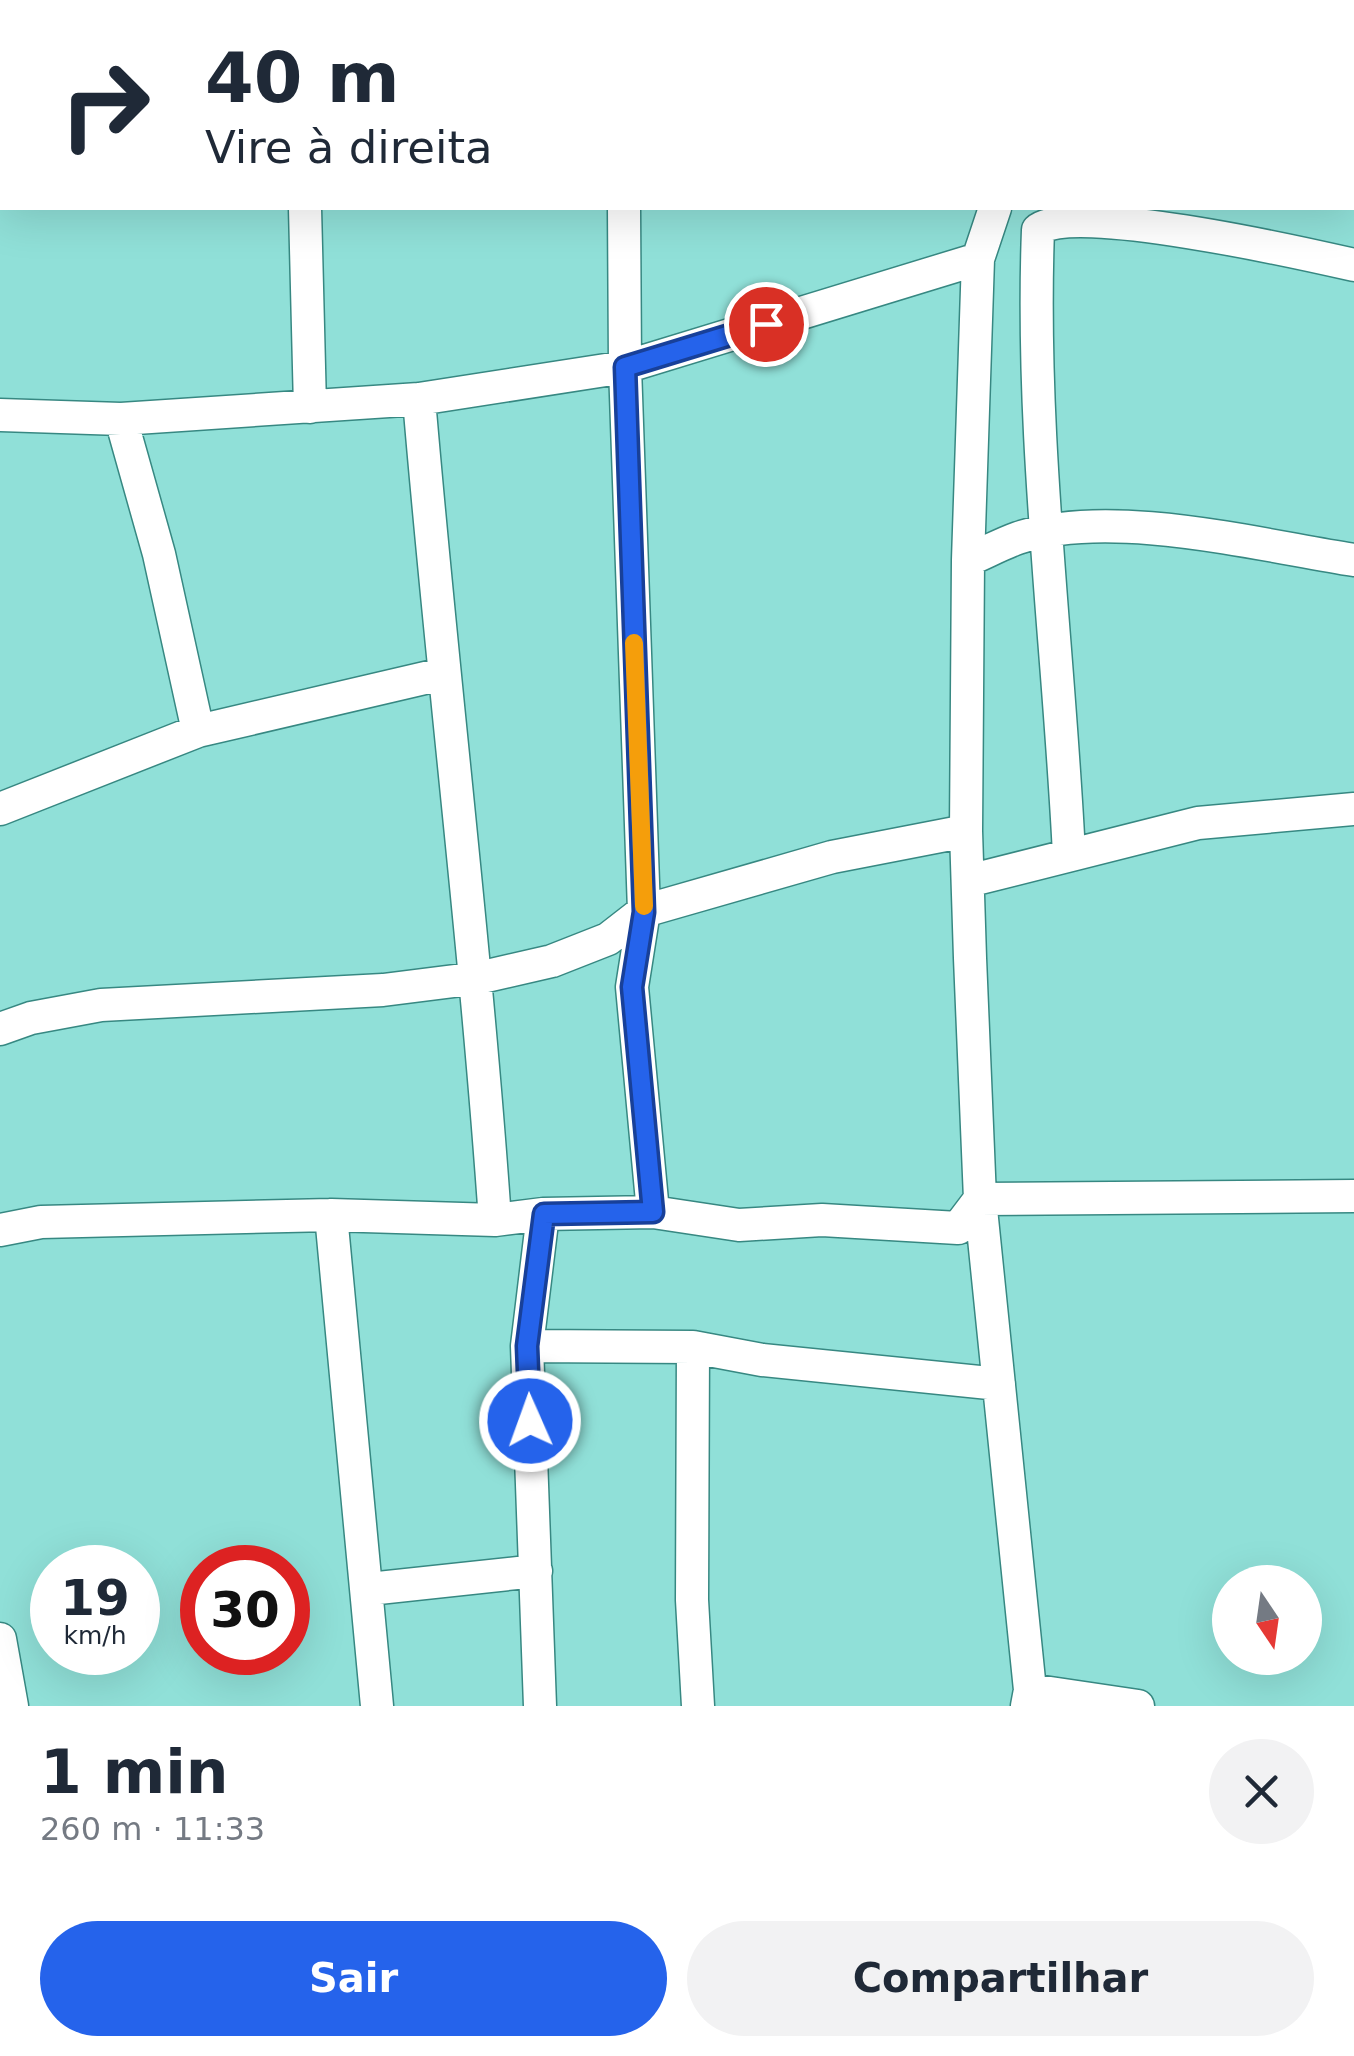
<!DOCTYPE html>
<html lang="pt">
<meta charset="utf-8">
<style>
:root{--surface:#fff;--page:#f2f2f3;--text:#1f2937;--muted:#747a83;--accent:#2563eb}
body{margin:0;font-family:"DejaVu Sans",sans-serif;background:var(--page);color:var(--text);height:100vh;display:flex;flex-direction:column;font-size:38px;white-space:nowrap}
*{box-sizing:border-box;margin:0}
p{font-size:32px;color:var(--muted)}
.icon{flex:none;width:55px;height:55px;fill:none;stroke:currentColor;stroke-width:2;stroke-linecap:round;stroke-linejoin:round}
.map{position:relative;height:1706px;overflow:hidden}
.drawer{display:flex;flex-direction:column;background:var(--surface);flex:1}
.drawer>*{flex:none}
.guide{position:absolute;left:0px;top:0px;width:1355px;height:210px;box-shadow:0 10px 40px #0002;background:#fff;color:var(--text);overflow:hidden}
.needle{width:65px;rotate:167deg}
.controls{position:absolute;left:1212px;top:1565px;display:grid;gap:20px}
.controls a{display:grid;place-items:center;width:110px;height:110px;border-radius:50%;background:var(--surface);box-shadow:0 10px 40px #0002;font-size:50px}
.speed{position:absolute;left:30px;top:1545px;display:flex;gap:20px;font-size:50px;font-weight:700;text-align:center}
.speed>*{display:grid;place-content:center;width:130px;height:130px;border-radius:50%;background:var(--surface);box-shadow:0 10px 40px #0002;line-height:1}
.speed small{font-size:25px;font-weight:400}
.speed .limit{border:15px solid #d22;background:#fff;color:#111}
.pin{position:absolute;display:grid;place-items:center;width:85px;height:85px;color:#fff;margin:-42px;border:5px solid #fff;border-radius:50%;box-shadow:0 2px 10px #0007}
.me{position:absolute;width:110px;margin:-55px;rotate:358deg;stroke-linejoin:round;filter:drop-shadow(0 0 8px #0008)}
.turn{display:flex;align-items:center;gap:35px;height:210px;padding:0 40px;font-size:45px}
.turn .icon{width:130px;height:130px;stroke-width:2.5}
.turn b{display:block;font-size:70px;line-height:85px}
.round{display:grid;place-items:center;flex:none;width:105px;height:105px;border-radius:52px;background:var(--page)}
.summary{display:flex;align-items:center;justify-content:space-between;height:170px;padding:0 40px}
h1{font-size:60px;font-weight:700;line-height:75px}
.cta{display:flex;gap:20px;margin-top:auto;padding:20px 40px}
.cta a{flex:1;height:115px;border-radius:60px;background:var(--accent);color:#fff;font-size:40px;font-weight:700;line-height:115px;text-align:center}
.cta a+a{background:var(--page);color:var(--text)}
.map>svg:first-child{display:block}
</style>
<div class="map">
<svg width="1354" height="1706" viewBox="0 0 1354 1706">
<rect width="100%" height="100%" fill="#90e0d8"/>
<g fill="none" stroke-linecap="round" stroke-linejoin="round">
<defs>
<path id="minor" d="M23,0V2
M623,0V2
M1013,0V2
M300,2V0
M0,88L2,86
M305,208L310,407
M624,208L625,367L644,911L632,987L653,1212
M995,208L978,259L968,560L966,831L970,958L980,1199L1030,1690L1027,1706
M419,399C442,674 476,946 495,1220
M0,415L121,419L419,399L625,367L978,259
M121,419L159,554L198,731
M968,560C985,553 1001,544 1018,538C1111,507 1258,545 1354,560
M0,809L198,731L442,674
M1069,855C1059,647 1030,438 1038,230C1066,200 1306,254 1354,265
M968,881L1198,823L1354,809
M0,1029L31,1018L101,1005L383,990L478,978L552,961L608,939L644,911L832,857L966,831
M980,1199L1354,1196
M331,1215L377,1706
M0,1230L41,1222L331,1215L495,1220L543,1214L653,1212L739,1225L822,1220L958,1228L980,1199
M527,1346L693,1347L762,1360L999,1384
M693,1347L692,1600L698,1706
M369,1589L536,1571
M0,1639L12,1706
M1030,1690L1138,1706
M540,1706L527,1346L543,1214"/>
</defs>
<!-- minor casing -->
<use href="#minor" stroke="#378882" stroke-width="35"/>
<!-- minor -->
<use href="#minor" stroke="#fff" stroke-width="32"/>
</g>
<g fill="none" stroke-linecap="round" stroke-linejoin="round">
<defs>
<path id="route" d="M530,1421L527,1346L544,1214L653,1212L632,987L644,912L625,367L766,324"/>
</defs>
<!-- route casing -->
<use href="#route" stroke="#184099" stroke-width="25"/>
<!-- route -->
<use href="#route" stroke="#2563eb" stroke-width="18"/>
<!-- slow -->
<path stroke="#f59e0b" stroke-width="18" d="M634,643L644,906"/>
</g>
</svg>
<div class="controls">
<a><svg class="needle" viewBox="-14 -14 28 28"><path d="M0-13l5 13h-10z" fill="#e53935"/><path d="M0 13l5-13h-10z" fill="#747a83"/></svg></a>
</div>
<div class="speed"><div>19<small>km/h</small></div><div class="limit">30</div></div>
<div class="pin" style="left:766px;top:324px;background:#d93025"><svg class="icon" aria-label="arrive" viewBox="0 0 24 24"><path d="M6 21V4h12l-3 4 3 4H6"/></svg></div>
<svg class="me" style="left:530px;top:1421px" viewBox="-20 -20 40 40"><circle r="17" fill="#2563eb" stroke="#fff" stroke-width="3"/><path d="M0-11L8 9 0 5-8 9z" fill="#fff"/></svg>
<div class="guide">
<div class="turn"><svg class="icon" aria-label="right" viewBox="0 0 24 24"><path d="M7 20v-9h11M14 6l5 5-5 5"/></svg><div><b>40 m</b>Vire à direita</div></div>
</div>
</div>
<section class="drawer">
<div class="summary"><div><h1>1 min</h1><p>260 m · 11:33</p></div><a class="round"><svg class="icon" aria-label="close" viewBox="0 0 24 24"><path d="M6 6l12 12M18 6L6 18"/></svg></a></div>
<div class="cta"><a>Sair</a><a>Compartilhar</a></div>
</section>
